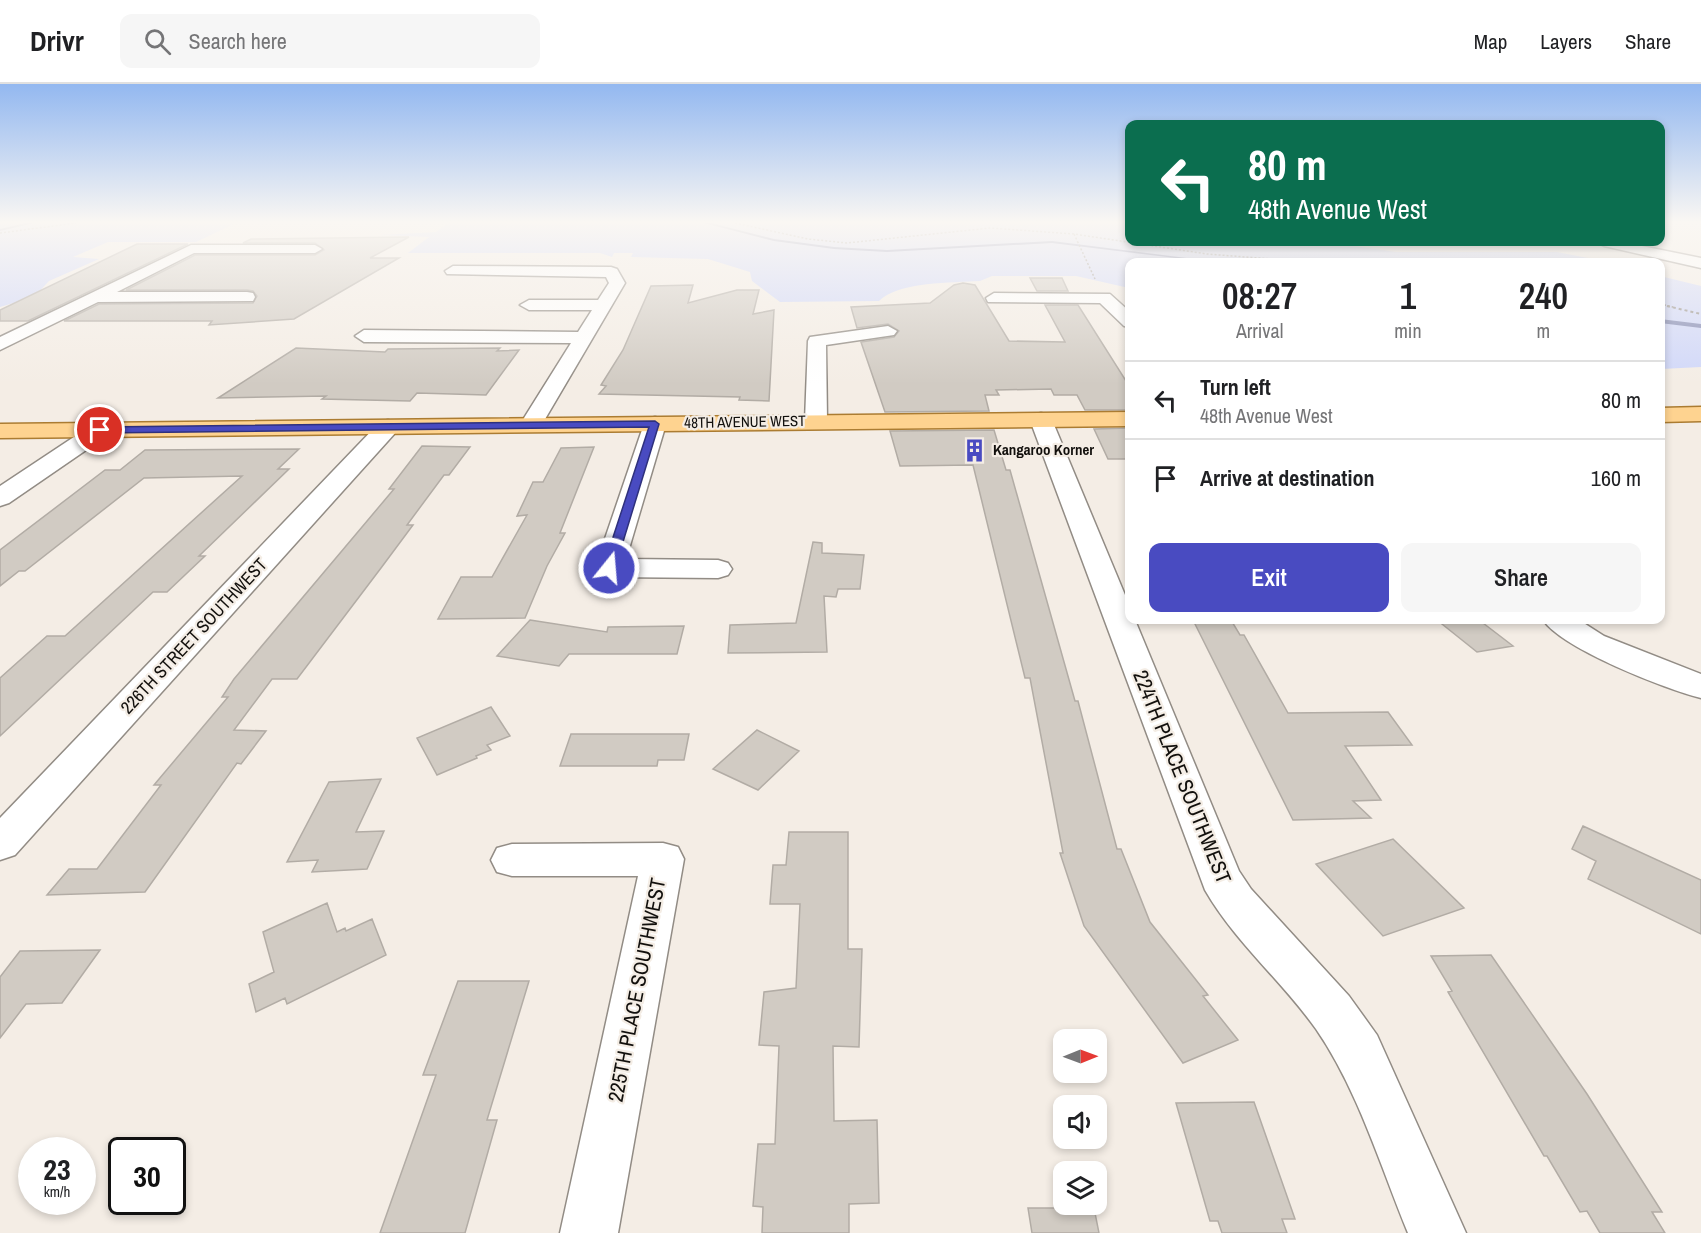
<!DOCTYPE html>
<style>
:root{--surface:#fff;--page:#f6f6f6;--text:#202124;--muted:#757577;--line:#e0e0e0;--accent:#494bc1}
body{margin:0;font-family:"Archivo Narrow",sans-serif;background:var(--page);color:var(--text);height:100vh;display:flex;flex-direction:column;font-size:22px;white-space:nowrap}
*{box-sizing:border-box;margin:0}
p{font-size:20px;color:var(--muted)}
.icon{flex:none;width:33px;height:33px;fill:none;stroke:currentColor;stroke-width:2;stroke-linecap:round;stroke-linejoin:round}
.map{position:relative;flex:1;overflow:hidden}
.panel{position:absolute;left:1125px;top:174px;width:540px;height:366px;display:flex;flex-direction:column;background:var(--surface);border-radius:12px;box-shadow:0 3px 9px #0003}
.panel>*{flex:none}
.banner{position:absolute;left:1125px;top:36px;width:540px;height:126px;border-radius:12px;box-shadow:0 3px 9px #0003;background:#0b6e4f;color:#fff;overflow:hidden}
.needle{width:39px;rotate:89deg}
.fabs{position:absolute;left:1053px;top:945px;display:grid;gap:12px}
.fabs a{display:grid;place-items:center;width:54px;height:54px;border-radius:12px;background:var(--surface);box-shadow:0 3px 9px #0003;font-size:30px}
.speed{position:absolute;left:18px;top:1053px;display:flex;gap:12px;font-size:30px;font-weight:700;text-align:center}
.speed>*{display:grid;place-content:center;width:78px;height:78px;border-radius:50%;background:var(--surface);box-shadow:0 3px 9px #0003;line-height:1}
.speed small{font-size:15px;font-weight:400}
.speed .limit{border:3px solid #111;border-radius:9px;background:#fff;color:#111}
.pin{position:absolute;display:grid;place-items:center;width:51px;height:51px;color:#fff;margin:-26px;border:3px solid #fff;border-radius:50%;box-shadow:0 2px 6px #0007}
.me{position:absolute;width:66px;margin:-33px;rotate:17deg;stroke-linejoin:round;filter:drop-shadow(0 0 4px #0008)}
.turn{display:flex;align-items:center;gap:21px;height:126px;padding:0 24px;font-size:27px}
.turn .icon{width:78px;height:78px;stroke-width:2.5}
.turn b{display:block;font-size:42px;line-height:51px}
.eta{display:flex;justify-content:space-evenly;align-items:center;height:102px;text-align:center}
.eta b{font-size:36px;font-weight:600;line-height:42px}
.primary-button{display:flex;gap:12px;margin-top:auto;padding:12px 24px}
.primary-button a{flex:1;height:69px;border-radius:12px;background:var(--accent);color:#fff;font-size:24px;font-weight:600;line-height:69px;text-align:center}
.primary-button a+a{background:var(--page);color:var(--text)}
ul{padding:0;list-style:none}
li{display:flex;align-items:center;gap:18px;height:78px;padding:0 24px;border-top:2px solid var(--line)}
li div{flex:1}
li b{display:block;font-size:22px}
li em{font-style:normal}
header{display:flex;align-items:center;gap:36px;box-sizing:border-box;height:84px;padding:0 30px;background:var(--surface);border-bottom:2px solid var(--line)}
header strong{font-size:28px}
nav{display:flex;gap:33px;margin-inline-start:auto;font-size:21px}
.search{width:420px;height:54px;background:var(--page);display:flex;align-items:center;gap:15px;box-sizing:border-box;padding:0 21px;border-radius:12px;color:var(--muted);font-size:22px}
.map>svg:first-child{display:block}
</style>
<header>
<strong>Drivr</strong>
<div class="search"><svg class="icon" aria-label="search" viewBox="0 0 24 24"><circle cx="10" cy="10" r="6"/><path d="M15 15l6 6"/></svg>Search here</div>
<nav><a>Map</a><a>Layers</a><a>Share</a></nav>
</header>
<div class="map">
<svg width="1701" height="1149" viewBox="0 0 1701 1149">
<rect width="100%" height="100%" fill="#f4ede5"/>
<!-- green -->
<path fill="#d0d7f9" d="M0,139H236L196,158H108L73,173L99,175L49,197L34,213L0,223Z
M448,139H1129L1130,158H1327L1396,168H1557L1608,178H1130L1129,204L1076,192H992L980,197C952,199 899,197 879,217L780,218L752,197L750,188L708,175L631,173L633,169H614L612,173L600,169H408L429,153L380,151L436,148Z
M1660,192L1701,202V283L1661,285Z"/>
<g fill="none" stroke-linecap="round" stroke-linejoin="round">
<!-- stream -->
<path fill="#838ab4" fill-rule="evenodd" d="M26,139H34L0,147V145Z
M704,139H711L774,155L834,163L887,166L1052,157L1218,178H1208L1052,159L887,168L834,165L774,157Z
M1660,235L1701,240V244L1660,239Z"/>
</g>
<!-- building -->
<path fill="#d1cbc3" stroke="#b2aca5" stroke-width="1.5" d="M409,153L370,174H399L294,235L209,241L212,237H64L99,220L253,219L257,212L253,207L247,206H126L195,171H315L324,166L315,159H243L251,155Z
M137,160H188L28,237H0V226Z
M1030,194H1062L1068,207H1037Z
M963,199L975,201L1009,257L1065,258L1045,221H1078L1126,297H1130V326H1085L1077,311H1054L1051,305L996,306L999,311H985L989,327L885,328L861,258L894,253L899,247L888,240L857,244L851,223L930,219L954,201Z
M693,201L688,219L737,206H759L753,230L774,226L769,317L739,316L740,313L599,310L606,302L601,301L623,266L651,202Z
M296,264L385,268L388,265L500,264L497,267L519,266L486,311L417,309L410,317L322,315L326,312L218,314Z
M1130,344V375H1108L1094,345Z
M994,346L1006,386H1010L1075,617H1078L1117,765H1121L1150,838L1208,911L1203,912L1238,956L1183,979L1084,842L1060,769H1063L1030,594H1025L973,381L900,382L890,347Z
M422,362L470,363L449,391H444L407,441H413L381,484L297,595H272L234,646L266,647L241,680L237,679L145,808L47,811L69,785H97L161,701H154L228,613H222L234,595L394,405H389Z
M594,363L560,449H565L547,482L525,534L438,535L461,493H492L527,431L517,432L533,398H543L561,364Z
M299,365L278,385H289L199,472H205L167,508H153L0,652V594L47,552H65L242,392L144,394L25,487H19L0,502V466L105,386H120L145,366Z
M813,458L822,459V469L864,471L860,505H838L836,513L824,512L827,568L728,569L730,541L796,539Z
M530,536L607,548L608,543L684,542L677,570H569L559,582L497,572Z
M1193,536H1231L1240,551H1244L1288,629L1388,628L1412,661L1345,662L1381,716L1353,717L1371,734L1293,736Z
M1437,536H1479L1513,562L1477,568Z
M491,623L510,652L487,661L491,666L476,672L477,674L437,691L417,654Z
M757,646L799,667L758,706L713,685Z
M571,650H689L684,676H658L657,682H560Z
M381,695L356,748L384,747L367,785L312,788L318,776L287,778L329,698Z
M1583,742L1701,796V850L1588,795L1596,777L1572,765Z
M789,748H848V865H862L859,963L833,962L834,1037L877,1036L879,1119L849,1120V1149H762L763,1123L753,1122L758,1060H775L779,962L759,961L764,908L796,904L800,820H770L773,781H786Z
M1393,755L1464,824L1383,852L1316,780Z
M327,819L337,848L345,844L346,847L372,835L386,871L287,920L285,914L256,928L249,900L274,888L263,848Z
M100,866L62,919L26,920L0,954V893L20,867Z
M1491,871L1587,1010L1662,1128H1652L1665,1149H1600L1587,1127L1580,1128L1547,1072H1544L1448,908L1452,907L1431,872Z
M458,897H529L487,1036H497L465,1149H380L436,991H423Z
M1254,1018L1295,1135H1282L1287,1149H1222L1218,1137H1210L1176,1019Z
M1028,1124H1094L1099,1149H1032Z"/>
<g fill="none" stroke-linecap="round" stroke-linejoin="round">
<defs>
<path id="minor" d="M1597,158H1622L1701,174V184L1604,162Z
M191,161H315L322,165L315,169H194L117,208H247L253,209L255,213L253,217L98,218L0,266V253Z
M453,182L611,183L617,185L625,199L538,347H522L519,342L571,259L364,258L355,252L364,246L578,248L592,226H529L520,221L529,216H598L609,199L606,193L447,190L445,187Z
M994,209L1110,210L1130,228V243L1124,242L1100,219L988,218L986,214Z
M888,242L897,247L894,251L826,261L827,337L824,342H808L805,337L808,257L810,253Z
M1041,329L1049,331L1052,336L1130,523V536H1135L1239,787L1251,805L1349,912L1377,951L1466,1149H1408C1380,1081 1358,1006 1316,945C1282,897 1235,858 1205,806L1030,336L1033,331Z
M655,333L663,335L666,340L626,475L718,476L728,479L732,485L728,491L718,494L609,493L599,490L595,484L644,340L647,335Z
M388,336L396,338L399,343L396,348L15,771L0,776V734L380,338Z
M100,339L108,341L111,346L108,351L9,419L0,422V402L92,341Z
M1543,536H1579L1604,552L1701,590V614C1665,605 1563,565 1543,536Z
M663,759L678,763L684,775L618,1149H560L638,792H512L497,788L491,776L497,764L512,760Z"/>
<path id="major" d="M1701,323V337L1660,338V324Z
M1130,328V342L0,354V340Z"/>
</defs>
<!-- minor casing -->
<use href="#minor" stroke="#928c85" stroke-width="3"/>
<!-- major casing -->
<use href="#major" stroke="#ab7c32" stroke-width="3"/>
<!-- path-far1 -->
<path stroke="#96918b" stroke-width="1.5" stroke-dasharray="2 2" stroke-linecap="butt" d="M735,139L808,155L847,159L990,144L1074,150L1207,170L1311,178
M0,149L76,139
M1074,150L1095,195
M1660,220L1673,223"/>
<!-- path -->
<path stroke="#96918b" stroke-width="2" stroke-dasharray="3 3" stroke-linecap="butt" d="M1667,222L1701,230"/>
<!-- minor -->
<use href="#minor" fill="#fff" fill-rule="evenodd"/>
<!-- major -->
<use href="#major" fill="#fed390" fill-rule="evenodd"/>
</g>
<!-- sky -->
<linearGradient id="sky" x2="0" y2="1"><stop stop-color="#93b8f0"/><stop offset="0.46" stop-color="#faf7f3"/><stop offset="1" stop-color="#faf7f3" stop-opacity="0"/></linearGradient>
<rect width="1701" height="300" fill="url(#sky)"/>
<!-- route -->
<path fill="#494bc1" stroke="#2f317d" stroke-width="1.5" d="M655,337L659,340L615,484L609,488L603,484L649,343L100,349L95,346L100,343Z"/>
<!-- icons -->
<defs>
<symbol id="building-bare" viewBox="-9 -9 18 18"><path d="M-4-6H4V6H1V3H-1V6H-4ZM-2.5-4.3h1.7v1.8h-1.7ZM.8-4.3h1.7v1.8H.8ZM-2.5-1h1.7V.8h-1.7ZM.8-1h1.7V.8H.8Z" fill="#494bc1" stroke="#f4ede5" stroke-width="2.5" paint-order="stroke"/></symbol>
</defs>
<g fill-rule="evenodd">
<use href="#building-bare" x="958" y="350" width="33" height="33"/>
</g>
<g text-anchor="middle" stroke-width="4.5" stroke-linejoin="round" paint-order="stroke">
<!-- far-street labels -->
<g font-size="15" fill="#12100d" stroke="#f4ede5">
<text transform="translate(745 338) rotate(-1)" y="5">48TH AVENUE WEST</text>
</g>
<!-- far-poi labels -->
<g font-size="15" font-weight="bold" fill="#12100d" stroke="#f4ede5" text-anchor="start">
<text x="993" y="371">Kangaroo Korner</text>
</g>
<!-- street labels -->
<g font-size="18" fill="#12100d" stroke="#f4ede5">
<text transform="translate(194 552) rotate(-47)" y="6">226TH STREET SOUTHWEST</text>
</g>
<!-- near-street labels -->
<g font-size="21" fill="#12100d" stroke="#f4ede5">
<text transform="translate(1182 693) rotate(68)" y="7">224TH PLACE SOUTHWEST</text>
<text transform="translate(637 906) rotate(-79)" y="7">225TH PLACE SOUTHWEST</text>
</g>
</g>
</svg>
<div class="fabs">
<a><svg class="needle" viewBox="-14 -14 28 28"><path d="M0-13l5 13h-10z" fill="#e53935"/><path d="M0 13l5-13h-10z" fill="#757577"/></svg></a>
<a><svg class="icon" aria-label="sound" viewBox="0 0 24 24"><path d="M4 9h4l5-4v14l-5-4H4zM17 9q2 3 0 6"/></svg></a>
<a><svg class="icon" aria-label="layers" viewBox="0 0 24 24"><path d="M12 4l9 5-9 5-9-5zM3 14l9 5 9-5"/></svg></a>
</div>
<div class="speed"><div>23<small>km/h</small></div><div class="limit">30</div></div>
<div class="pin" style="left:100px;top:346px;background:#d93025"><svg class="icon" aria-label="arrive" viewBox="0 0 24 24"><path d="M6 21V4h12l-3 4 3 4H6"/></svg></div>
<svg class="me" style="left:609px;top:484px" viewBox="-20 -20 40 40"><circle r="17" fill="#494bc1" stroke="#fff" stroke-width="3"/><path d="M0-11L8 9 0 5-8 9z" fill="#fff"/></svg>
<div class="banner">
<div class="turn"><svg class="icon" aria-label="left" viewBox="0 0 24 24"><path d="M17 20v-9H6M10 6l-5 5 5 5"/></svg><div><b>80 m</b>48th Avenue West</div></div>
</div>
<section class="panel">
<div class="eta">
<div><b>08:27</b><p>Arrival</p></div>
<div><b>1</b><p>min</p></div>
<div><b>240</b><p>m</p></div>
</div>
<ul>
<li><svg class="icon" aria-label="left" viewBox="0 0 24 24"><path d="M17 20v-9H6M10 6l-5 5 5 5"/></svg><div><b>Turn left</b><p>48th Avenue West</p></div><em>80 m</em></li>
<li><svg class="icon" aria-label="arrive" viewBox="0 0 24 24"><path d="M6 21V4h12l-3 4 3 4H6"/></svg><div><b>Arrive at destination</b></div><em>160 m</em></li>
</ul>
<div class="primary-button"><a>Exit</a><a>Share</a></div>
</section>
</div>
